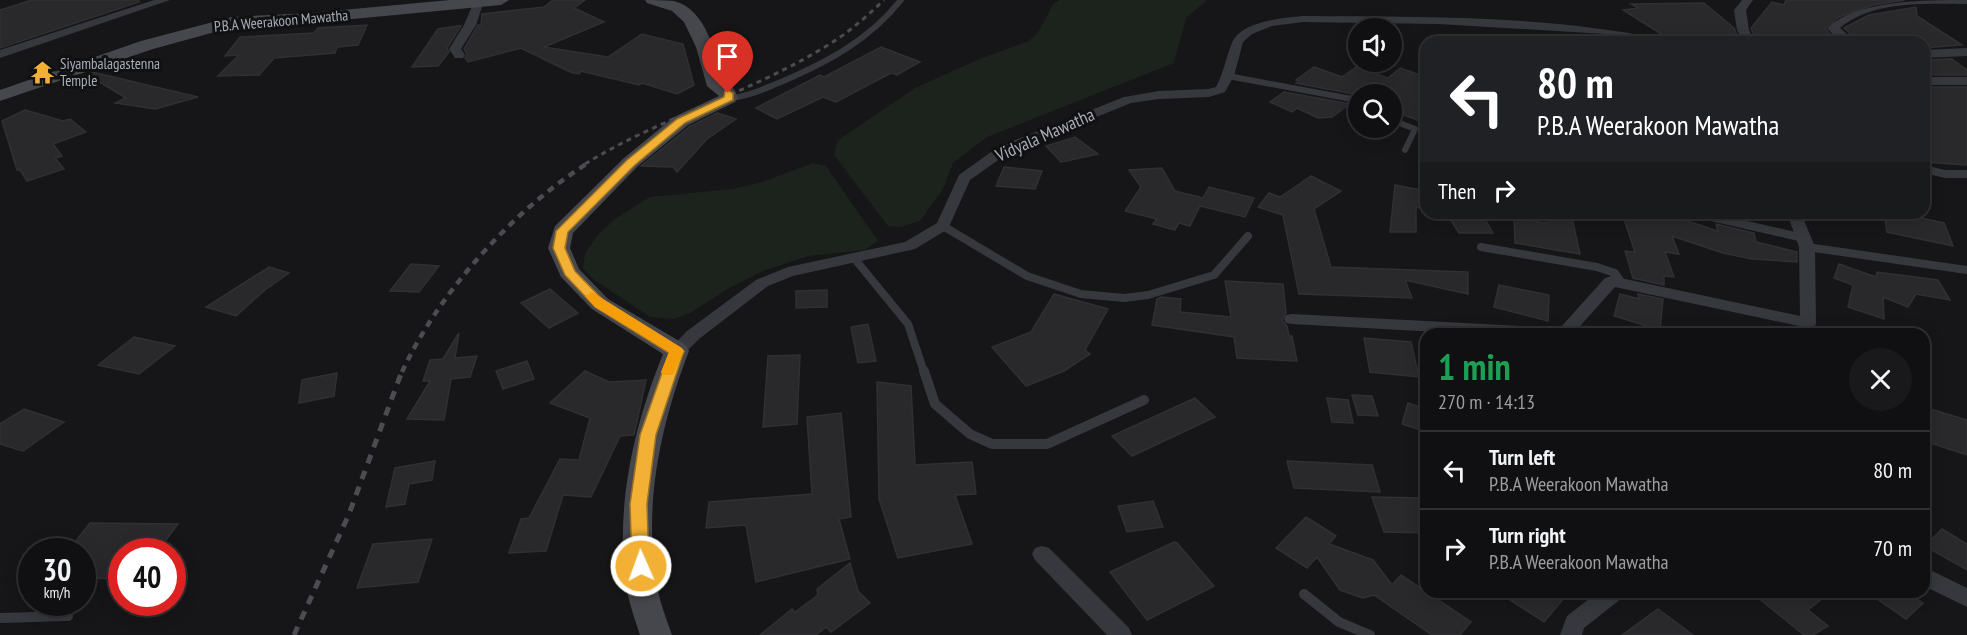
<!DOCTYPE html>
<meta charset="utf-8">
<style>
:root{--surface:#101012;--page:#19191b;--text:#f1f3f6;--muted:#9c9d9f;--line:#303032}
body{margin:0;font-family:"PT Sans Narrow",sans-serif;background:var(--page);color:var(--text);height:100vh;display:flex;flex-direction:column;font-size:22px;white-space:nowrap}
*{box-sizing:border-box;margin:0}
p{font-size:20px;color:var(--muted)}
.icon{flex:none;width:33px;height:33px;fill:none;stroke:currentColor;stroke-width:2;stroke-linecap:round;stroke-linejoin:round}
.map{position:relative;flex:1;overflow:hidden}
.side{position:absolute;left:1420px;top:328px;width:510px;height:270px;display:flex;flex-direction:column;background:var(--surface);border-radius:18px;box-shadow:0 3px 15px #0003,0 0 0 2px var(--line)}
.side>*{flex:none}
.top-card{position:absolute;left:1420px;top:36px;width:510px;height:183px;border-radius:18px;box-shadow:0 3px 15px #0003,0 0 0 2px var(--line);background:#202124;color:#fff;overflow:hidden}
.controls{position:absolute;left:1348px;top:18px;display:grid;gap:12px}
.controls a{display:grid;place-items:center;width:54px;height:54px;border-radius:50%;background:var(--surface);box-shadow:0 3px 15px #0003,0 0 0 2px var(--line);font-size:30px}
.speed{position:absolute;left:18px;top:538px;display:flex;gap:12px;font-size:30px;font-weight:700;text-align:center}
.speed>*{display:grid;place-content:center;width:78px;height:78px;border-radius:50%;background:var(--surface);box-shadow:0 3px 15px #0003,0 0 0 2px var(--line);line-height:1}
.speed small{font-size:15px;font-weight:400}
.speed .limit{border:9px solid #d22;background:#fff;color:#111}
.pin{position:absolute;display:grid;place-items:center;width:51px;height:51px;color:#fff;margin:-62px -26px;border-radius:50% 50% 50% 0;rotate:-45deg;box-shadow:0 0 6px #0007}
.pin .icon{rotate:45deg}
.me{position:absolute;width:66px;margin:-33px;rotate:358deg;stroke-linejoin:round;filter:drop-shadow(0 0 4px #0008)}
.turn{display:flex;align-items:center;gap:21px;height:126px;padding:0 18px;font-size:27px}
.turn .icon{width:78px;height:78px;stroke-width:2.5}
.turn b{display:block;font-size:42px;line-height:51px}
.then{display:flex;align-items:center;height:57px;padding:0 18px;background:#0003;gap:12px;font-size:22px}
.round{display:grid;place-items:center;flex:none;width:63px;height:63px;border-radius:32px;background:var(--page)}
.overview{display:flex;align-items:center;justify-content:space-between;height:102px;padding:0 18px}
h1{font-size:36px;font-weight:600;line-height:45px;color:#1e9e55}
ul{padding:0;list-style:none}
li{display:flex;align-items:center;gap:18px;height:78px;padding:0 18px;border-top:2px solid var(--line)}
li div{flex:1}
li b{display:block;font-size:22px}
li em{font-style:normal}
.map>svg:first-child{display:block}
</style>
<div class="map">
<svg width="1967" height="635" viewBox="0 0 1967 635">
<rect width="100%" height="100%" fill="#161618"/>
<!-- green -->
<path fill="#1c231d" d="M1060,0H1207L1186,18L1174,63L987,137L953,163L943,189L920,221L900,227L888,226L834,155L837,141L915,88L977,60L1029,41L1039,31L1053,4Z
M813,163L826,166L878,241L865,250L808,256L763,271L729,288L690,313L674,319L650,317L593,279L583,268L585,253L598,235L615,219L650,197L733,189L762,182Z"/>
<!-- building -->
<path fill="#29292c" stroke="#303034" stroke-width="1.5" d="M32,0H139V2L0,48V10Z
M553,0H585L574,8L604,22L544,47L608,57L642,34L683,44L694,85L677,94L642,83L639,85L581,71L579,74L570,72L521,48L468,62L465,58L467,54L464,49L478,25H481L482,14L544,7Z
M1786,0H1905L1873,5L1839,17L1825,28L1835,40L1786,39L1785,42H1757L1751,28L1772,2L1784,5Z
M1704,3L1734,28L1740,42H1674L1623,10L1638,8L1631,4Z
M1916,7L1917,16L1962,45L1924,48V42L1858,41L1844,28L1869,15Z
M367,25L358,45L337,47L335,53L274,58L259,75L218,76L239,55L225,56L240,37L314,33L318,28Z
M457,26H461L447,48L449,52L438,66L412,67L438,29Z
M881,47L920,62L897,75L891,73L836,102L823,97L777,119L756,108L820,75L824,77Z
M1952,59L1967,70V75H1924V60Z
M1314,67L1342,77L1356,67L1388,78L1400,68L1426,77V123L1392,111V94L1359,95L1296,83L1299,81L1296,80Z
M92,72L198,97L155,109L115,103L126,98L88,75Z
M1924,87H1967V165L1924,162Z
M1284,92L1350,104L1332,117L1318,118L1297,108L1292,112L1270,102Z
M25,110L63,121L70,119L86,132L53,144L62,156L55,158L64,169L27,181L20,170H17L2,121Z
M717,113L736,119L707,139L677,172L673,167L641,166L689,127Z
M1075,137L1098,154L1061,162L1046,146Z
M1004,167L1042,171L1035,189L996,186Z
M1162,168L1175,191L1203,198L1209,187L1254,198L1245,217L1200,206L1190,226L1179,223L1175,230L1153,224L1157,219L1125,211L1141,187L1129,170Z
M1311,176L1341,191L1314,209L1331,267L1468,272V294L1405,280L1412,298L1299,294L1283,215L1258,207L1269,193L1280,197Z
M1395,185L1426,191V209L1416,207V232H1390Z
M1446,213H1481L1493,233H1459Z
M1547,213H1571L1580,254L1515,243L1514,218L1546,223Z
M1622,213H1663L1718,231L1716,224L1754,233L1756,242L1797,252V262L1752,259L1723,253L1672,236L1679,254L1665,252L1674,277L1664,276V285L1633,278L1625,251L1635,252Z
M1884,213H1899L1944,223L1953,246L1887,232Z
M411,264L439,266L419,292L390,291Z
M1839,264L1876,277L1877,272L1938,280L1950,300L1916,294L1908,307L1883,297L1884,319L1848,307L1853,285L1834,278Z
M269,267L289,273L265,290L236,316L206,307Z
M1225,281L1283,284L1286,313L1282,320L1287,326L1289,336H1292L1297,361L1237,358L1234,337L1152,325L1157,299L1161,297L1181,299L1180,312L1231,317Z
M1499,285L1549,295L1548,321L1494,307Z
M550,289L578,313L549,328L521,303Z
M827,290V307L796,308V291Z
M1054,294L1108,309L1085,350L1090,354L1064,371L1026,386L992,347L1031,332Z
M1620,294L1639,299L1638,294L1663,299L1660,330L1614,316Z
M868,324L876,361L858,363L851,327Z
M458,334H459L455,358L477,356L470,377L451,379L444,420L407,419L430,381H423L430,360L443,359Z
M134,337L175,346L139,374L98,365Z
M1364,338L1411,342L1419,377L1370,372Z
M800,355L797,424L763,427L768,356Z
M527,361L534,379L503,389L496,371Z
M585,371L609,382L646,380L634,435L620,436L591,497L563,495L546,551L509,553L521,519L529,518L560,459L579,460L590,418L550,403Z
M337,373L334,396L299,403L302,380Z
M877,382L911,386L915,465L972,462L976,494L955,495L972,544L898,558L879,499Z
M1352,395L1372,396L1378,416L1358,415Z
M1195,398L1215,417L1132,456L1112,436Z
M1327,398L1348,400L1353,423L1332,422Z
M1408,403L1426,409V432L1402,424Z
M1924,407L1967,420V455L1924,441Z
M24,409L64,422L23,451L0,444V424Z
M841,413L851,517L839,519L850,559L756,582L746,525L706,528L709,502L812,494L807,417Z
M435,461L432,480L409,484L405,504L386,507L395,468Z
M1287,461L1372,465L1380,492L1294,488Z
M1372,497L1426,498V533L1384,532Z
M1153,501L1163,527L1127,532L1118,506Z
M1306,517L1336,536L1329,544L1373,560L1392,585L1401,575L1471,622L1460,635H1432L1374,595L1363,598L1340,590L1317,557L1307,568L1276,548Z
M90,523L178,524L157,552H122V579L82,578V552H67Z
M1942,529L1967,544V570L1925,546Z
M432,539L418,582L357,588L373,544Z
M1174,542L1177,543L1214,586L1147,620L1110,572Z
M850,563L858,591L870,603L831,632L826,627L816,635H760L792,609L795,612L818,595L817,589Z
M1498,592H1569L1544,622Z
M1751,592H1830L1808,610L1828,626L1813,635H1804Z
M1867,592H1907L1923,603L1906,619Z
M1658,609L1693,635H1622Z"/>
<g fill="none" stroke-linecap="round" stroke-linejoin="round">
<!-- lane-far2 -->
<path stroke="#37383d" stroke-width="6" d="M1228,76L1357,100L1359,103
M729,98C748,97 763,89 781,82C828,62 869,40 901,0
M1392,120L1415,129L1405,150"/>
<!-- lane-far1 -->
<path stroke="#37383d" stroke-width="8" d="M1694,213L1804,238
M943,226L1027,276L1081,294L1124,298L1148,295L1214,275L1248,236
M1481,247L1597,267L1615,273L1621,282
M1807,247L1967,270
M854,258L908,324L924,372"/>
<!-- lane -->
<path stroke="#37383d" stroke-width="10" d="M924,371L935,404L970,434L992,444H1047L1144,400
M1304,594L1339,622L1370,635
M0,618L68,616"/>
<!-- street -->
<path fill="#37383d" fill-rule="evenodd" d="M154,0H170L0,58V50Z
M1742,0H1753L1746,10L1749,30L1755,42H1743L1737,30L1734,10Z
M1967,0V4C1926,4 1873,0 1840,28L1856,42H1840L1827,28C1857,0 1925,0 1967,0Z
M478,1L483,4L476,25L461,49L465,55L463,58H455L449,49L464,25L473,4Z
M1303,16C1422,17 1544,15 1661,39L1667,42H1644L1606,34L1438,24L1303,22L1272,26L1252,34L1243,42L1234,76L1225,92L1209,97L1159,99L1131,103L1008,153L970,180L948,229L915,249L793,276L768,286L699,339L683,355H671L668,351L687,331L756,280L788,267L905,242L937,223L959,175L998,147L1124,97L1159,91L1208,89L1216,87C1224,72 1226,57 1232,43C1241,21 1283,18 1303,16Z
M1967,48V56L1924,58V50Z
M1924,77H1967V85H1924Z
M1924,165L1945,170H1967V178H1945L1924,173Z
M1787,213H1801L1815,247L1816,323L1813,334H1799V326L1615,287L1573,334H1474L1292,324L1286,323L1284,319L1286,315L1292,314L1560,328L1605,278L1611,276L1800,316L1799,247Z
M1042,546L1049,548L1129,628L1132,635H1107L1035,560L1032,554L1035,548Z
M1924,567L1967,588V607L1924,586Z
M1598,592H1624L1622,598L1584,628L1582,635H1560L1567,616Z"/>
<!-- secondary -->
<path fill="#45474d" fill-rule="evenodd" d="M450,0H509L501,5L310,23L233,27L153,49L0,101V90L141,41L232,17L310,13Z
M645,0C654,0 665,0 674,1C707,9 716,56 724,83L734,89L738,98L735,102L688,125L638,166L573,233L570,248L579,269L608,299L686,345L689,351C660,426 642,510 658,591C661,606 667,620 672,635H640C635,620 630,606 627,591C614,511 633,428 663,354L592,309L561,277L548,248L555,226L624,158L674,117L719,96L707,86L696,47L684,22L672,11L647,3Z"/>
<!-- rail-far2 -->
<path stroke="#4a4c52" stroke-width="3" stroke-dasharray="5 4.5" stroke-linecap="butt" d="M585,164C661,117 748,94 823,48C846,35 865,18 884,0"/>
<!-- rail-far1 -->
<path stroke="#4a4c52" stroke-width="4.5" stroke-dasharray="7 6" stroke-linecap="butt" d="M402,372C439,292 513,210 588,163"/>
<!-- rail -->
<path stroke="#4a4c52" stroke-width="5" stroke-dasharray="9 8" stroke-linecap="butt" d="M294,635L349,514L402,371"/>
</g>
<!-- route -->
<path fill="#f2b134" stroke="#9d7322" stroke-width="1.5" d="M728,90L733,93V100L685,123L635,165L568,232L565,248L575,271L604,301L684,351L656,435L647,504L649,566L647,571L641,573L635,571L632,566L630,504L640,435L669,353L595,307L565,275L553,248L556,231L627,160L677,119L724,97L725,91Z"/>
<!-- slow -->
<path fill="#f59e0b" d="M592,292L682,348L684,351L673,375H663L661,372L669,352L595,307L585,296Z"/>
<!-- icons -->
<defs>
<symbol id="temple-bare" viewBox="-9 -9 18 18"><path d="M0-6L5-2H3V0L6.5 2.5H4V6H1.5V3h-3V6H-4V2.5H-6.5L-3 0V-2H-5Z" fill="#f2b134" stroke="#111113" stroke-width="2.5" paint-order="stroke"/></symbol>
</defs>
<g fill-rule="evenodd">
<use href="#temple-bare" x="26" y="56" width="33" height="33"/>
</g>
<g text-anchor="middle" stroke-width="6" stroke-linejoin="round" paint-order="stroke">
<!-- far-street labels -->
<g font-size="15" fill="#a8adb8" stroke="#111113">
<text transform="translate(281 21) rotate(-5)" y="5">P.B.A Weerakoon Mawatha</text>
</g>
<!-- far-poi labels -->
<g font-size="15" fill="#a8adb8" stroke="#111113" text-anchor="start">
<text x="60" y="69">Siyambalagastenna<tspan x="60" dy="17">Temple</tspan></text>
</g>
<!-- street labels -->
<g font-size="18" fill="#a8adb8" stroke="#111113">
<text transform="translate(1045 135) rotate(-24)" y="6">Vidyala Mawatha</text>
</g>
</g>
</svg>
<div class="controls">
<a><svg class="icon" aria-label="sound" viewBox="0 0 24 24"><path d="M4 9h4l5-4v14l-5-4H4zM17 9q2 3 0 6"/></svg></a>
<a><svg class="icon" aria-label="search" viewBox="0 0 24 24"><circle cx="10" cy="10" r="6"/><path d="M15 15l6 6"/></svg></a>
</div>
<div class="speed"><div>30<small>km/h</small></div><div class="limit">40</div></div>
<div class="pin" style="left:728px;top:93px;background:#d93025"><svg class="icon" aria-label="arrive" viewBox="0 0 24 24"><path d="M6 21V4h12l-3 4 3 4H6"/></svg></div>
<svg class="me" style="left:641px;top:566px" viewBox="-20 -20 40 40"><circle r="17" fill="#f2b134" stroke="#fff" stroke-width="3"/><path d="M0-11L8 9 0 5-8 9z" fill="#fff"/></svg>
<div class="top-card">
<div class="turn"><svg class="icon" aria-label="left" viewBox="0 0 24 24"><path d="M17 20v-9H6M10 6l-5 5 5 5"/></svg><div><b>80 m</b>P.B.A Weerakoon Mawatha</div></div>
<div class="then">Then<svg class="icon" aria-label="right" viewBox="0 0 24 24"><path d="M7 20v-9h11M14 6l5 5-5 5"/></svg></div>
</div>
<section class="side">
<div class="overview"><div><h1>1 min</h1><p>270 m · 14:13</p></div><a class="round"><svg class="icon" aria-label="close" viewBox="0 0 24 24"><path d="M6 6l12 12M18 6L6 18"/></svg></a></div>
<ul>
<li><svg class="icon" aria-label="left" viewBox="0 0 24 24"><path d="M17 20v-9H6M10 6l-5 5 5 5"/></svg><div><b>Turn left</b><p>P.B.A Weerakoon Mawatha</p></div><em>80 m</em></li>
<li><svg class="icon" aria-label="right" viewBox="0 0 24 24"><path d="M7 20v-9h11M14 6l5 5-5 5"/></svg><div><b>Turn right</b><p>P.B.A Weerakoon Mawatha</p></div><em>70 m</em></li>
</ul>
</section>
</div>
